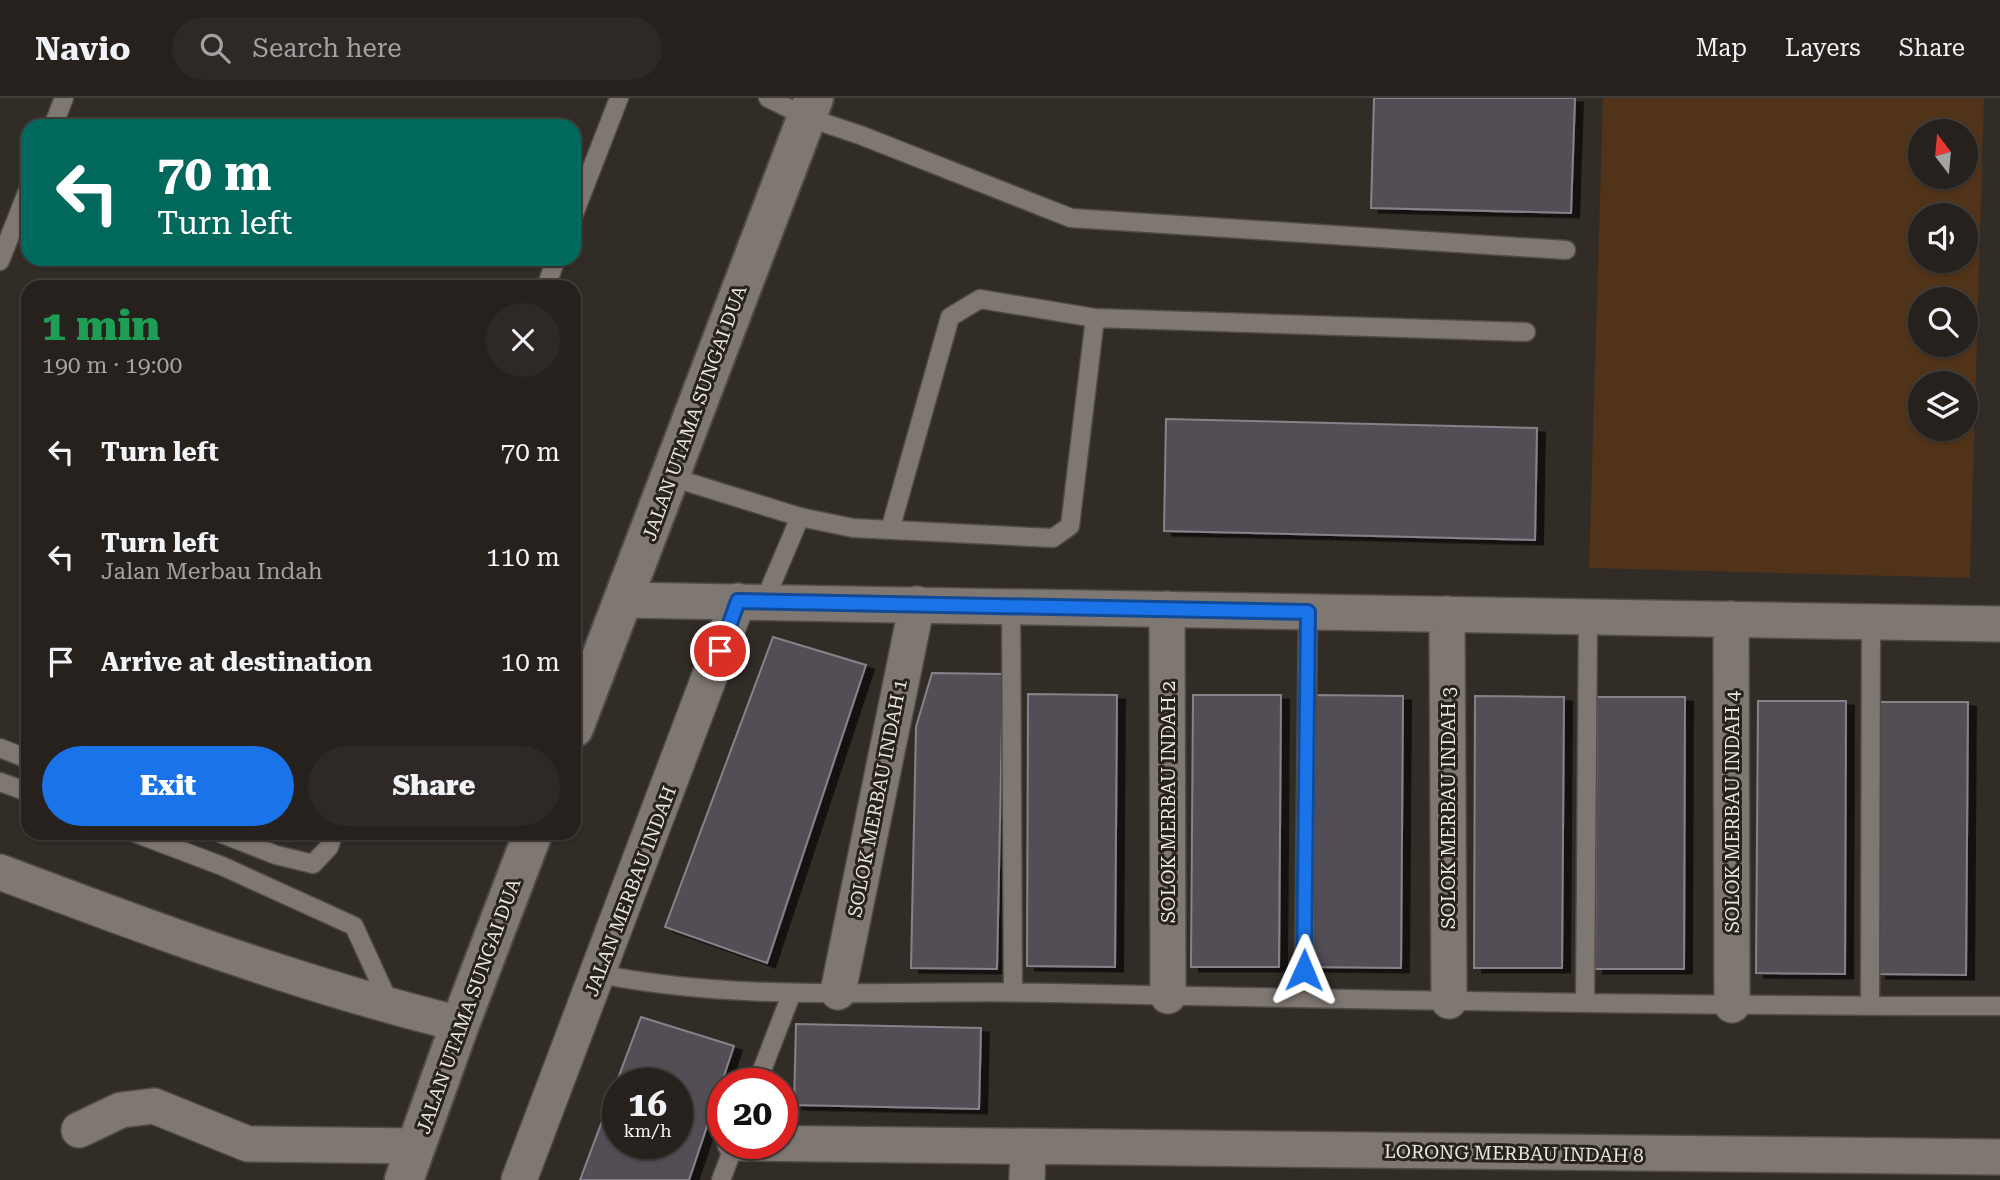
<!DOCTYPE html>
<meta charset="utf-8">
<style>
:root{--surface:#26211d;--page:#2e2926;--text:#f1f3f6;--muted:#a4a3a4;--line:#423e3b;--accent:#1a73e8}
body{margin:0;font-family:"Roboto Serif",serif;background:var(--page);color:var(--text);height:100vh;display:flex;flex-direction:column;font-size:26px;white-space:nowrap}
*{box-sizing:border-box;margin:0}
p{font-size:23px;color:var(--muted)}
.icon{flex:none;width:38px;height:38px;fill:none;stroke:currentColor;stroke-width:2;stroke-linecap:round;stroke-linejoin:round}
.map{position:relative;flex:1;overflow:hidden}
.drawer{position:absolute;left:21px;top:182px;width:560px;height:560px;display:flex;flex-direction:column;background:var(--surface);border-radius:21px;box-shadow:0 2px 5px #0004,0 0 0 2px var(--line)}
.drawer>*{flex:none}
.guide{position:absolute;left:21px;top:21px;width:560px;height:147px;border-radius:21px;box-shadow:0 2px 5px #0004,0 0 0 2px var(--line);background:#00695c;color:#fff;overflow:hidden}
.needle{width:46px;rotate:344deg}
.buttons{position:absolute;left:1908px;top:21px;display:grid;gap:14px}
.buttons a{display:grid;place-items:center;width:70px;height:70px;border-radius:50%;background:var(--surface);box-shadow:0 2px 5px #0004,0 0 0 2px var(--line);font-size:35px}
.speed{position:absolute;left:602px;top:970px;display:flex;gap:14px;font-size:35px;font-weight:700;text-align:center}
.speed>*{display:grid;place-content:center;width:91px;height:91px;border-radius:50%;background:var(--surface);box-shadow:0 2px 5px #0004,0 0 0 2px var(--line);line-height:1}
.speed small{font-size:18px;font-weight:400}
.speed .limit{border:10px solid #d22;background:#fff;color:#111}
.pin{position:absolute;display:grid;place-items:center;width:60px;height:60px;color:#fff;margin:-30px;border:4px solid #fff;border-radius:50%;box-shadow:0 2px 7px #0007}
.me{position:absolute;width:77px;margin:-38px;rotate:1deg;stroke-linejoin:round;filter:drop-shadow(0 0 5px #0008)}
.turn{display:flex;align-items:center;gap:24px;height:147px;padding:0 21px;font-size:32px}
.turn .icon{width:91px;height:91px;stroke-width:2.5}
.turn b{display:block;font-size:49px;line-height:60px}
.round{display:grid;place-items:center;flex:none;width:74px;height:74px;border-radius:37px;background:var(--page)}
.headline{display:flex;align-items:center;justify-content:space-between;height:119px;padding:0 21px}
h1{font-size:42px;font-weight:800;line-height:52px;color:#1e9e55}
.cta{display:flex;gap:14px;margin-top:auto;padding:14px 21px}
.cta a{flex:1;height:80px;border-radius:42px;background:var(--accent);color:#fff;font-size:28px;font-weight:800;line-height:80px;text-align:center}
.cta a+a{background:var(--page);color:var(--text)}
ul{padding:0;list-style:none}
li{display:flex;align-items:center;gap:21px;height:105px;padding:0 21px}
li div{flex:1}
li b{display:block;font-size:26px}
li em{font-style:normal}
header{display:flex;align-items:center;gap:42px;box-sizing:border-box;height:98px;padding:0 35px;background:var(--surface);border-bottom:2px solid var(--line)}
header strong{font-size:33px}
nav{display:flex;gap:38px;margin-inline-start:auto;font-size:24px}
.search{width:490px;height:63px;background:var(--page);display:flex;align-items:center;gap:18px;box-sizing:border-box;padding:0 24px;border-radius:38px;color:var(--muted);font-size:26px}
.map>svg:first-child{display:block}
</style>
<header>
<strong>Navio</strong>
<div class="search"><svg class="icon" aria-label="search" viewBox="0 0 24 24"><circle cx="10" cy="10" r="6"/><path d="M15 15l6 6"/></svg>Search here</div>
<nav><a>Map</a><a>Layers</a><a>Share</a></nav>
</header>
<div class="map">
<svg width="2000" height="1082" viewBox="0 0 2000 1082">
<defs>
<filter id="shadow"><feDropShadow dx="8" dy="4.5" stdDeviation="0" flood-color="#0009"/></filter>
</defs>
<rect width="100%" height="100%" fill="#322c27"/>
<!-- green -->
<path fill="#503319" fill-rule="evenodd" d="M1603,0H1984L1970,480L1589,470ZM1920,33H1965V79H1920ZM1920,117H1965V163H1920ZM1920,201H1965V247H1920ZM1920,285H1965V331H1920Z"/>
<!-- building -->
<path fill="#524e55" stroke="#86828a" stroke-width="2" fill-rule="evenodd" filter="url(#shadow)" d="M1374,0H1575L1571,115L1371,110Z
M1166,321L1537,330L1535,442L1164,433Z
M773,539L866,567L767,865L665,829Z
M932,575L1003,576L997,871L911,870L916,629Z
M1028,596L1117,597L1115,869L1027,868Z
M1193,597H1281L1279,869H1191Z
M1314,597L1403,598L1401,870L1312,869Z
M1475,598L1564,599L1562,870H1474Z
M1597,599H1685L1684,871H1595Z
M1758,603H1846L1845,876L1756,875Z
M1880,604H1968L1966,877L1878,876Z
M641,919L734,948L689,1082H580ZM618,985H677V1045H618Z
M796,926L981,930L979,1011L794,1007Z"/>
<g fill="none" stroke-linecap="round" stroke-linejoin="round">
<defs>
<path id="service" d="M768,0L806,19L860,37L1071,120L1566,152
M53,28L64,0
M574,116L619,0
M0,163L28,92
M546,189L556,161
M671,379L800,419L853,430L1053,440L1070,428L1095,220L1526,234
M890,432L950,219L980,201L1095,220
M764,504L800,419
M1011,508L1013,894
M0,650L28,661
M0,684L28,694
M135,735L222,768L354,828L391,909
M220,735L276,757L313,766L329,749L334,735
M599,876C750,906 903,891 1056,895C1370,902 1685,908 2000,908
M1304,900L1308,514
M1585,905L1588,519
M1870,908L1871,523
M757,985L791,897
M721,1082L735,1045"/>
<path id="minor" d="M623,502L2000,526
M1167,511L1168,898
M1447,516L1449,903
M1731,521L1732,907
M0,774C151,831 302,887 460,926
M838,894L917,506
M79,1032L121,1012L154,1008L248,1046L416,1048
M735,1045L2000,1059
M519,1082L738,503
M1027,1082L1028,1050"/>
<path id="secondary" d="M574,630L814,0
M404,1082L460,926L533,735"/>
</defs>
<!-- service casing -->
<use href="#service" stroke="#504b47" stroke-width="21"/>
<!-- minor casing -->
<use href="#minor" stroke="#504b47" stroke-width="38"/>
<!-- secondary casing -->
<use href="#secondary" stroke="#504b47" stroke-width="42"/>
<!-- service -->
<use href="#service" stroke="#7f7771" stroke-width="18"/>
<!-- minor -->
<use href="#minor" stroke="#7f7771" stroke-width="35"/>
<!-- secondary -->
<use href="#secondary" stroke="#7f7771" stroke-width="38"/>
</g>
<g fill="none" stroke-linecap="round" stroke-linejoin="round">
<defs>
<path id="route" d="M720,553L738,503L1308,514L1304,872"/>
</defs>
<!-- route casing -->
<use href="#route" stroke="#114b97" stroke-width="18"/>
<!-- route -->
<use href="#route" stroke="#1a73e8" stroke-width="12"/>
</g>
<g text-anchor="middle" stroke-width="6" stroke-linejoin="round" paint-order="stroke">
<!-- street labels -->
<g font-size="19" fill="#eae6e2" stroke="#28221d">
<text transform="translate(694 315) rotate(-70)" y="7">JALAN UTAMA SUNGAI DUA</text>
<text transform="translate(877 700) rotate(-79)" y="7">SOLOK MERBAU INDAH 1</text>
<text transform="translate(1168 704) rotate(-90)" y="7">SOLOK MERBAU INDAH 2</text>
<text transform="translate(1448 710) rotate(-90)" y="7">SOLOK MERBAU INDAH 3</text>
<text transform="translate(1732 714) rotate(-90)" y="7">SOLOK MERBAU INDAH 4</text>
<text transform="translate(630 793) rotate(-69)" y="7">JALAN MERBAU INDAH</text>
<text transform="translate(468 908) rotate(-70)" y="7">JALAN UTAMA SUNGAI DUA</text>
<text transform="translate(1514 1055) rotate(1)" y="7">LORONG MERBAU INDAH 8</text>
</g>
</g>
</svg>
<div class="buttons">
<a><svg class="needle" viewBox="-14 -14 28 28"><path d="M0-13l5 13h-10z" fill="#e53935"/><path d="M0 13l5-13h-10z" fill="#a4a3a4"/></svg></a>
<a><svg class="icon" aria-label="sound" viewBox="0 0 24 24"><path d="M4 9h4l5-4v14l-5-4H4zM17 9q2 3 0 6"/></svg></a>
<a><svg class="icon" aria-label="search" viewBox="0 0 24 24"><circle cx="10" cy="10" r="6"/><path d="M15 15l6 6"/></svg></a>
<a><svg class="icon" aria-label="layers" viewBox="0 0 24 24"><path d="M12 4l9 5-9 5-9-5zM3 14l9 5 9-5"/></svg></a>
</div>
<div class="speed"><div>16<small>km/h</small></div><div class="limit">20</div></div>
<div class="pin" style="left:720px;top:553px;background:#d93025"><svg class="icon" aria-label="arrive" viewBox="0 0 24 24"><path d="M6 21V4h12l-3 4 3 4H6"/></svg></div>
<svg class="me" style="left:1304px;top:872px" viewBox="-20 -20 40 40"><path d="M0-17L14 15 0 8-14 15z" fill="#1a73e8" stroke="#fff" stroke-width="4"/></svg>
<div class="guide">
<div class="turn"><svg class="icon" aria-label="left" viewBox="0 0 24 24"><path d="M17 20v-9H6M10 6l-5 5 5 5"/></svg><div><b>70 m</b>Turn left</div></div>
</div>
<section class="drawer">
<div class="headline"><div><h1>1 min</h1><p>190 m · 19:00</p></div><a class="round"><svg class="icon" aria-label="close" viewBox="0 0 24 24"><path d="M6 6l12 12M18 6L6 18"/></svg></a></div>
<ul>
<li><svg class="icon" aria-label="left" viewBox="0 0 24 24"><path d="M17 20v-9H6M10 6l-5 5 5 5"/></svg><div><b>Turn left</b></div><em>70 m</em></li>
<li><svg class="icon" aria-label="left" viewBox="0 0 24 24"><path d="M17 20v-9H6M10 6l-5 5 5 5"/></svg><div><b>Turn left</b><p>Jalan Merbau Indah</p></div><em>110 m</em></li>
<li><svg class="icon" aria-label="arrive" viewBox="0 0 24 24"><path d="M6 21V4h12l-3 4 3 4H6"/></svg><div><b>Arrive at destination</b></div><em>10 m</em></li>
</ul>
<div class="cta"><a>Exit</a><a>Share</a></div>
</section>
</div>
